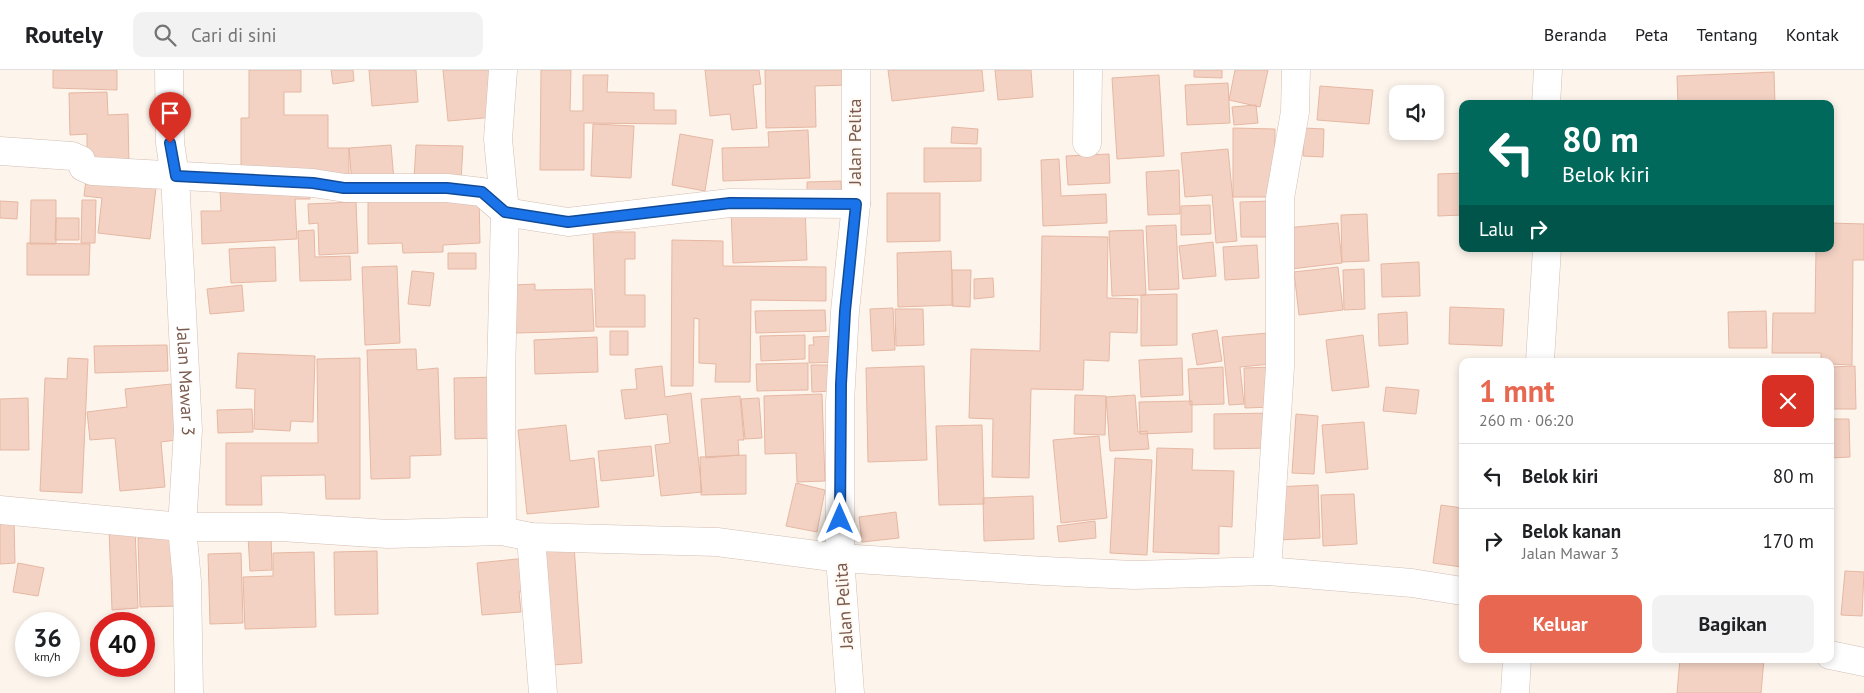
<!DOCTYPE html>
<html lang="id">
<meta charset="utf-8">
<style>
:root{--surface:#fff;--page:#f2f2f2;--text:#202124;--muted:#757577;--line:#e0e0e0;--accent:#e76751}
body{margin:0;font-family:"PT Sans",sans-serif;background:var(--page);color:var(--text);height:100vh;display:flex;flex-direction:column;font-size:19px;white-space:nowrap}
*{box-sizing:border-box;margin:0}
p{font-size:16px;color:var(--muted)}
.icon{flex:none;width:28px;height:28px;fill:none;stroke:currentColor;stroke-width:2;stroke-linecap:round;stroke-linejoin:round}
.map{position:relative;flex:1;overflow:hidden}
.details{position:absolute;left:1459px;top:288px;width:375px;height:305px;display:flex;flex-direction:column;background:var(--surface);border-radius:10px;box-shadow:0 2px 8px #0003}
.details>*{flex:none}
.banner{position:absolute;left:1459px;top:30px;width:375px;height:152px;border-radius:10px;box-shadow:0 2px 8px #0003;background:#00695c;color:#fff;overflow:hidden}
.controls{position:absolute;left:1389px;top:15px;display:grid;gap:10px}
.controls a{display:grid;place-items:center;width:55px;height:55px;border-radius:10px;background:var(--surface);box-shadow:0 2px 8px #0003;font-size:25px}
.speed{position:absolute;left:15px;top:542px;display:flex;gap:10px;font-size:25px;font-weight:700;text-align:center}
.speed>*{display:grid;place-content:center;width:65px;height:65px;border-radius:50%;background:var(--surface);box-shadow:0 2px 8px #0003;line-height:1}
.speed small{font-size:12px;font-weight:400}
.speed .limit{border:8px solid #d22;background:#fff;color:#111}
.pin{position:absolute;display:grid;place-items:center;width:42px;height:42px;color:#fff;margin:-51px -21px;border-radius:50% 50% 50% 0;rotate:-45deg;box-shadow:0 0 5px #0007}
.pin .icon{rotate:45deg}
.me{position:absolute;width:55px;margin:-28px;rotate:0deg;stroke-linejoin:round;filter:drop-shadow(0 0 4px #0008)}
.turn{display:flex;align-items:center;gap:18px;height:105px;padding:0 20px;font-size:22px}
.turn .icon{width:65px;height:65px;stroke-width:2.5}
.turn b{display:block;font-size:35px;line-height:42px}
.then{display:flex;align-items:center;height:48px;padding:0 20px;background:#0003;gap:10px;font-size:19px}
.round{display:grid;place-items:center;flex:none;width:52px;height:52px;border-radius:10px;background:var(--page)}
.overview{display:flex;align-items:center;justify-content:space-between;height:85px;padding:0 20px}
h1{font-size:30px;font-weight:700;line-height:38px;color:var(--accent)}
.button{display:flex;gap:10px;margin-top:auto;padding:10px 20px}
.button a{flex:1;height:58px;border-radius:10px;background:var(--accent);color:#fff;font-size:20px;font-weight:700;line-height:58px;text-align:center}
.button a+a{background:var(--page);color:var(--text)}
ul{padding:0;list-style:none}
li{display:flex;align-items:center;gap:15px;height:65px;padding:0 20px;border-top:1px solid var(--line)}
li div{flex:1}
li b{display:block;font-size:19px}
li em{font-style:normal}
header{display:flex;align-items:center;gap:30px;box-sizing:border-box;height:70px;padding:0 25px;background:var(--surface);border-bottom:1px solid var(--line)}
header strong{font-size:24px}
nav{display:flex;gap:28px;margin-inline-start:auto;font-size:18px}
.search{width:350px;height:45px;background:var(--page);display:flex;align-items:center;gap:12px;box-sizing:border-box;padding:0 18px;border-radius:10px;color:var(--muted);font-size:19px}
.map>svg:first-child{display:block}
</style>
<header>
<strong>Routely</strong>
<div class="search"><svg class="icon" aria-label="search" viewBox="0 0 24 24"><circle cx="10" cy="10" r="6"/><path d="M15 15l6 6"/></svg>Cari di sini</div>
<nav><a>Beranda</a><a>Peta</a><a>Tentang</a><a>Kontak</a></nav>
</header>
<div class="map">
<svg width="1864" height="623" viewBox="0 0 1864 623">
<rect width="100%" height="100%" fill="#fdf5ec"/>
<!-- building -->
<path fill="#f3d2c3" stroke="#e6b7a3" d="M53,0H117V20L53,18Z
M249,0H301V22H284V45H328V78H349V106H241V48H249Z
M331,0H353L354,11L333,14Z
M369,0H416L418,32L372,36Z
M443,0H492L496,47L448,51Z
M541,0H571L570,41H583V5H608L607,22L654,23V40H676V54L584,53V100H540Z
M705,0H759L761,14L753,15L757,58L732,60L730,44L710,46Z
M765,0H848V15L815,16L816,57L766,58Z
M888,0H982L984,21L892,31Z
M995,0H1031L1033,27L998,30Z
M1194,0H1222V8L1194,7Z
M1235,0H1268L1260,37L1229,30Z
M1774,2L1775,34H1678L1677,6Z
M1159,5L1164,86L1117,89L1112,8Z
M1228,13L1230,53L1187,55L1185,15Z
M1320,16L1373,20L1369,54L1317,50Z
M107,22L108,45L128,44L129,98L87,99V64L70,65L69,23Z
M1256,35L1258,53L1234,55L1232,37Z
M593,54L634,56L631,108L591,106Z
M952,57L978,59L977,74L951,73Z
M1233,58L1275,59L1274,127H1233Z
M1304,58L1324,59L1323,87L1303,86Z
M808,60L810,108L723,111L722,78L769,77L768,62Z
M680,64L713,70L705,121L672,115Z
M391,75L394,111L352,114L349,78Z
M416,75L463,76L461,111L414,109Z
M924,78H981V111L924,112Z
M1228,79L1237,171L1216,173L1212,125L1185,127L1181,83Z
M1109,84L1110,113L1068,115L1066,86Z
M1059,89L1061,126L1106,124L1107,153L1043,156L1041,90Z
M1179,100L1180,144L1148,145L1146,102Z
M87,101L157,109L150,169L98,163L102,128L84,126Z
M1462,103V145L1438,146V104Z
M841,111L842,132H807V112Z
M309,115L310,129H295L297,169L202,174L201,141H221L220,119Z
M887,123H940V171L887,172Z
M479,126L480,173L443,175V182L403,183L402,173L368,174V129Z
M31,130H56V174H30Z
M82,130H96L95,173H81Z
M0,131L18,132L17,149L0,148Z
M1270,131L1271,167H1241L1240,132Z
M356,132L358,183L319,185L318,153L309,154L308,134Z
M805,135L807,190L733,193L731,138Z
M1210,135L1211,164L1181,165V136Z
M1367,144L1369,191L1342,192L1341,145Z
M56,148H79V170H55Z
M1338,153L1342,193L1291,199L1286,158Z
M1830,153L1864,154V190H1853L1852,295L1830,294V291H1821V283H1772L1773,243H1815L1816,179H1830Z
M1176,155L1179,219L1149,220L1146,156Z
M314,160L315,187L350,186L351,210L300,211L298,161Z
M1143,160L1146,225L1112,226L1109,161Z
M593,162H635V189H625V225H645V257H596Z
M1042,166L1108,167L1107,228L1138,229L1137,263L1110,262L1109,291L1084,290L1083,320L1031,319L1029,408L992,407L993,349L969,348L971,279L1040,281Z
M672,170L723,171V196L826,197V231L751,230L750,312H715L716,294L699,293V249L694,248L693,316H671Z
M1213,172L1216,206L1183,209L1179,176Z
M27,173L90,174L89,205H27Z
M1257,175L1259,208L1225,210L1223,177Z
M275,177L276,211L231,213L229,179Z
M951,181L953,235L898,237L897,183Z
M448,183H476V199H448Z
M1419,192L1420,226L1382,227L1381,194Z
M397,196L400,273L365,275L362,197Z
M1338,197L1343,240L1299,245L1294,202Z
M1364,199L1365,239L1344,240L1343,200Z
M952,200H971L970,237L952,236Z
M412,201L434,203L430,236L408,234Z
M993,208L994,227L974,229V209Z
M535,214V220L592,219L594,261L515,263L514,215Z
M242,215L244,241L210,244L207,219Z
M1177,224V275L1141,276V225Z
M1450,237L1504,239L1502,276L1449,274Z
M893,238L895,280L872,281L870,239Z
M895,239H923L924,275L896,276Z
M825,240L826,261L756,263L755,241Z
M1766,241L1767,278H1729L1728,242Z
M1407,242L1408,274L1379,276L1378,244Z
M1217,260L1222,291L1197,295L1192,264Z
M610,261H628V285H610Z
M1268,263L1271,294L1240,297L1244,334L1229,335L1222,267Z
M805,265V289L761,291L760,266Z
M1363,265L1369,317L1332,321L1326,270Z
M839,266L840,292L809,293V275H814L813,267Z
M597,267L598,302L535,304L534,270Z
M167,275L168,301L95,303L94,276Z
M416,279L417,300L438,298L441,385L410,386V408L371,409L367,280Z
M238,283L315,286L313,352L291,351L290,361L254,359L255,319L236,318Z
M68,288L88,289L82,423L40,421L45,308L67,309Z
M360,288V429H326L325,405L261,406L262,435H226V373H318L317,289Z
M1182,288L1183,325L1141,327L1139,290Z
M808,293V320L757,321L756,294Z
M811,295H834L835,321L812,322Z
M662,296L665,327L691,323L702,422L661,426L655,375L670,373L667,344L625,349L621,320L637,319L635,299Z
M924,296L927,390L868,392L866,298Z
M1855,296L1856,339H1830V297Z
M1223,297L1224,334L1190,335L1188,299Z
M1270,297L1272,337L1245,338L1244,298Z
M497,307L498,368L455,369L454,308Z
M171,314L176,370L161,372L165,417L120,421L115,368L90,370L87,342L127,337L125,319Z
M1386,317L1419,320L1416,344L1383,341Z
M822,324L825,411L797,412L796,383L765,384L764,326Z
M1075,325L1106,326L1105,365L1074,364Z
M1135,325L1138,362L1147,361L1149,379L1110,381L1106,327Z
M740,326L744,370H738L739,385L706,388L701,329Z
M28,328L29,380H0V329Z
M759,328L762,368L745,369L741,329Z
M1192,331V362L1140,364L1139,332Z
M252,339L253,362L218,363L217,340Z
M1272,343V378L1214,379V344Z
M1296,344L1318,346L1314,404L1292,403Z
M1830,349H1849L1850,387L1830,388Z
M1364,352L1368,399L1326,403L1322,355Z
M566,355L570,391L594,388L599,437L527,444L518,360Z
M982,355L984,434L939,435L936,356Z
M1099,366L1107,448L1061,453L1053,370Z
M651,376L654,406L601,411L598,381Z
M1157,378L1193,379L1192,400L1234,401L1232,457L1219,456V484L1153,482Z
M746,385V424L701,425L700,387Z
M1115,388L1152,390L1147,485L1110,483Z
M796,413L825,420L817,462L786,456Z
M1318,415L1320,468L1277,470L1275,417Z
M1354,424L1357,474L1323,476L1321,425Z
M1033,426L1034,469L984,471L983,428Z
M1441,435L1462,438V497L1433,493Z
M896,442L899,468L862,472L859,447Z
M14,451L15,493L0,494V452Z
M1095,451L1096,468L1059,472L1057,456Z
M135,457L138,538L112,540L109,458Z
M271,465L272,500L250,501L248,466Z
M175,467L177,536L140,537L138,468Z
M574,475L582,593L552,595L543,477Z
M377,481L378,544L335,545L334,482Z
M314,482L316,557L245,559L243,507L273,506V483Z
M241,483L243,553L210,554L208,484Z
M527,488L530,521L519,522L521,542L482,545L477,493Z
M18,493L44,498L38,526L13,522Z
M1830,497H1831L1832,549H1830Z
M1845,501L1864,502L1862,546L1841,545Z
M1680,589L1722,592V589H1764L1761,623H1677Z"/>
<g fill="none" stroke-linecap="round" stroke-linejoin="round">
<defs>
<g id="street">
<path id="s1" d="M169,0L170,73L175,106L188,360L182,457L187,511L189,623"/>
<path d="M1546,34L1548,0"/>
<path d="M1087,73L1088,0"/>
<path d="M0,81L72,86L81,90L83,97L92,101L313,113L345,118H447L482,122L505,142L568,152L730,133L856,134"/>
<path d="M1540,291L1547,179"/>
<path d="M0,440L182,457H281L388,464L502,461L531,467L717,472L840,488L1045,501L1134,505L1267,501L1412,513L1462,521"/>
<path d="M502,461L501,306L505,142L498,69L503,0"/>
<path d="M531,467L543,623"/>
<path d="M1267,501L1280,297V128L1295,42L1296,0"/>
<path d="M1830,585L1864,592"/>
<path d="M1515,623L1517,589"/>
</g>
<path id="secondary" d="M850,623L840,488V332L845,241L856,134V0"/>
</defs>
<!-- street casing -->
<use href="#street" stroke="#d3beb3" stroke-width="29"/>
<!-- secondary casing -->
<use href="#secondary" stroke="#d6beb0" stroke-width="29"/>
<!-- street -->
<use href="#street" stroke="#fff" stroke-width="28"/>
<!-- secondary -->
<use href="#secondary" stroke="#fff" stroke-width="28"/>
</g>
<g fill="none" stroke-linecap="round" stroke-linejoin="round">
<defs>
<path id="route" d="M170,73L176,106L313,113L344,118H447L482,122L505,142L568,152L730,133L856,134L845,241L841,314L840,449"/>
</defs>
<!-- route casing -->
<use href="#route" stroke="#114b97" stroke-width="12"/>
<!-- route -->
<use href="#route" stroke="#1a73e8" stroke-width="9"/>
</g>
<g text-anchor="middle" stroke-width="4" stroke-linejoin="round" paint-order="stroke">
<!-- street labels -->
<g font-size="18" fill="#7a5a4d" stroke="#fff9f3">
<text transform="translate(855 72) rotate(-90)" y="6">Jalan Pelita</text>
<text dy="6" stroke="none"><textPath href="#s1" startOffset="312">Jalan Mawar 3</textPath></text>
<text transform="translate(844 536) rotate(-94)" y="6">Jalan Pelita</text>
</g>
</g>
</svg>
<div class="controls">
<a><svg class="icon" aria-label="sound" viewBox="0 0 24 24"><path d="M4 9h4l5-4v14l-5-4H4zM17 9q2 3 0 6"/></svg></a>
</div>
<div class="speed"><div>36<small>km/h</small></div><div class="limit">40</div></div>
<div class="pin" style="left:170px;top:73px;background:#d93025"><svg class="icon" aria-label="arrive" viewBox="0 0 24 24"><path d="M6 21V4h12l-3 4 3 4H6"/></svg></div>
<svg class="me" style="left:840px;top:449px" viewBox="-20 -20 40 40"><path d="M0-17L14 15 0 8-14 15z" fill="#1a73e8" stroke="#fff" stroke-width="4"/></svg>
<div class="banner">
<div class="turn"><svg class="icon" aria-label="left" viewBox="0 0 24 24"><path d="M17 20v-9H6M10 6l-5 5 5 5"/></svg><div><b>80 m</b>Belok kiri</div></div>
<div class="then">Lalu<svg class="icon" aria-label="right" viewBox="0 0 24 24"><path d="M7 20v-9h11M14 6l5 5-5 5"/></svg></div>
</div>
<section class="details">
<div class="overview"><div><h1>1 mnt</h1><p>260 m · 06:20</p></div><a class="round" style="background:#d93025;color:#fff"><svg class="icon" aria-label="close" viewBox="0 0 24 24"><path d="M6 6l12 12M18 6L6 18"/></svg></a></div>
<ul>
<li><svg class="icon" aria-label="left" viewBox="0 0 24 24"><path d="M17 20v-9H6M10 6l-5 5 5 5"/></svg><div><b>Belok kiri</b></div><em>80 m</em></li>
<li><svg class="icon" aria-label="right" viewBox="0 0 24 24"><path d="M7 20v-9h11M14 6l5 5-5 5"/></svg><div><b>Belok kanan</b><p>Jalan Mawar 3</p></div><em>170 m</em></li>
</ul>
<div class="button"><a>Keluar</a><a>Bagikan</a></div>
</section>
</div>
